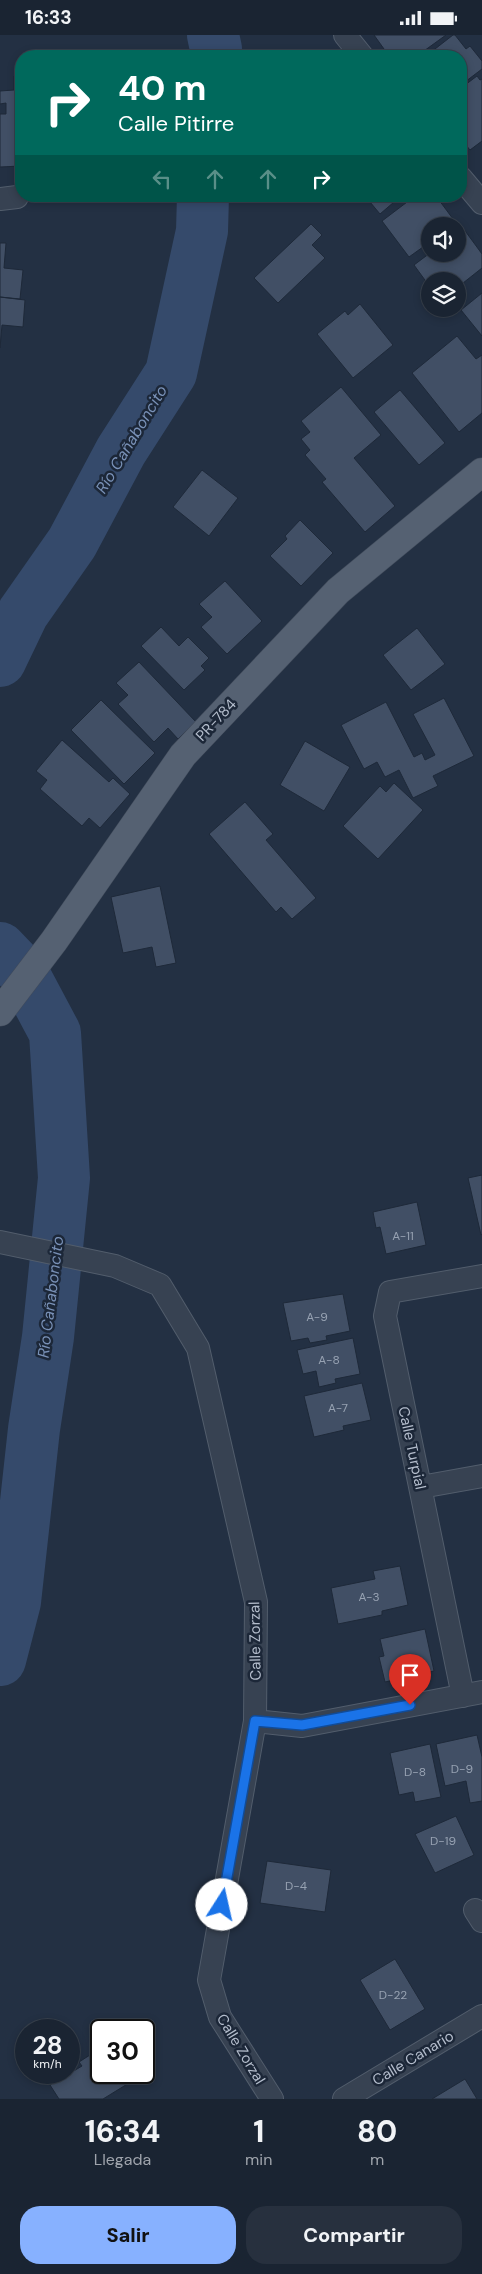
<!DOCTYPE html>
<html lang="es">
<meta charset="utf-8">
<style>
:root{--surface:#1a2432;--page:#27303e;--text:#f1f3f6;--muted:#9fa4ac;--line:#38414d;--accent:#87b1ff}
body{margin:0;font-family:"DM Sans",sans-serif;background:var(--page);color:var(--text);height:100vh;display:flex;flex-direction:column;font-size:19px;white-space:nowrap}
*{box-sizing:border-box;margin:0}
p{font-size:16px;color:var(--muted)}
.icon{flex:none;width:28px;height:28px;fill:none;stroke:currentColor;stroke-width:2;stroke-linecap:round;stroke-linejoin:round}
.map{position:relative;height:2064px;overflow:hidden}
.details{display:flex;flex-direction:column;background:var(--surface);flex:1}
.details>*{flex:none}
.guide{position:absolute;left:15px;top:15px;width:452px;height:152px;border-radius:20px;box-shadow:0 2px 8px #0003,0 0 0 1px var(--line);background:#00695c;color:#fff;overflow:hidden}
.buttons{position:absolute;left:421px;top:182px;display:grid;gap:10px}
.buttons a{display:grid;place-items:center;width:45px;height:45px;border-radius:50%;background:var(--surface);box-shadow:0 2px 8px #0003,0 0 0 1px var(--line);font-size:25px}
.speed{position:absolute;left:15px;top:1984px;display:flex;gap:10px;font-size:25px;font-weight:700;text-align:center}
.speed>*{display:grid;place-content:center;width:65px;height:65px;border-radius:50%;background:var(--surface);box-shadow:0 2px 8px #0003,0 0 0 1px var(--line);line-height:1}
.speed small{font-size:12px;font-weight:400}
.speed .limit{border:2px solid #111;border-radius:8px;background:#fff;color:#111}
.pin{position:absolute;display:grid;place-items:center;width:42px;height:42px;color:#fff;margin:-51px -21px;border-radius:50% 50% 50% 0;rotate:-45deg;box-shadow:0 0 5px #0007}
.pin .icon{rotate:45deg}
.me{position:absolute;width:55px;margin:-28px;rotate:10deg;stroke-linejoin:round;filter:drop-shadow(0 0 4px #0008)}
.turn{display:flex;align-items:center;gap:18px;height:105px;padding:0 20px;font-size:22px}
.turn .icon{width:65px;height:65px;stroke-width:2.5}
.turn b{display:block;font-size:35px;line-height:42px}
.lanes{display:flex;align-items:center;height:48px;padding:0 20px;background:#0003;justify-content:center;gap:25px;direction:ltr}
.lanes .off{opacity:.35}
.eta{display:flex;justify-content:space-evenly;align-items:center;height:85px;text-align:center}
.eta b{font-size:30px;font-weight:800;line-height:35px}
.cta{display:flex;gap:10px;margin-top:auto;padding:10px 20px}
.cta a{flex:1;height:58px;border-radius:20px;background:var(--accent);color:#111;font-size:20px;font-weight:800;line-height:58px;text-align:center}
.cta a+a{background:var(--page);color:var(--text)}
.status{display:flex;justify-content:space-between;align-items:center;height:35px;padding:0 25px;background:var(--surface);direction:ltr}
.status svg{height:14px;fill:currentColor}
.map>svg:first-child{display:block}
</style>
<div class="status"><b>16:33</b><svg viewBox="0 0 49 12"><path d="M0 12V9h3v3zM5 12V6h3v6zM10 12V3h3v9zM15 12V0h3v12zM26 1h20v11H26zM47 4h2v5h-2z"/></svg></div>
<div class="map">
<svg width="482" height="2064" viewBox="0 0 482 2064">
<rect width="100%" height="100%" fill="#233043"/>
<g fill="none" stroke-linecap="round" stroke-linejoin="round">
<!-- river -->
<path stroke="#354a6b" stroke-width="52" d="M213,0L216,14L215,21
M0,626L23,578L72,508L121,416L171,338L202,196L203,161
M0,913L22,936L55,998L64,1143L48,1302L34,1394L15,1567L0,1625"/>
</g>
<!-- building -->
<path fill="#414f65" stroke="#1e2939" d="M374,0H446L417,21H389Z
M453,0H455L466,14L470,11L482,26V34L461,50V21H426Z
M14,41H21V131L0,132V79H6V68L0,69V56L14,55Z
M477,41L480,45L482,44V106L470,115L461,104V53Z
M365,161H401L380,179Z
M415,161H436L456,188L451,191H430V207L409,222L382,186Z
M311,189L322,200L312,210L325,223L278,268L254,243Z
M463,193L482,219V233L458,252V246H430V252L414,230L430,218L458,219V197Z
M0,208H6L4,233L23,235L20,264L0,262Z
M482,258V301L461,275Z
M0,262L25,265L23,292L2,290L0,313Z
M360,269L393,310L353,343L317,299L345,276L348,280Z
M457,301L476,324L482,320V378L459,397L412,338Z
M341,352L381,400L354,423L395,471L365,497L322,447L326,444L305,420L310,415L301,404L310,397L301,386Z
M400,355L445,408L419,430L374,377Z
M202,435L238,463L209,501L173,472Z
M300,485L333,518L301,551L270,521L287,504L285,501Z
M225,546L262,586L227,619L201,592L212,582L199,569Z
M161,592L179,611L188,602L209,623L201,631L205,635L184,655L141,611Z
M417,593L445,629L411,655L383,620Z
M139,627L196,687L178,704L168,693L154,707L118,669L128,660L116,648Z
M444,663L474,721L433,741L438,751L413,763L399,735L385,742L377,727L364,734L341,690L386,667L414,722L422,718L425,725L435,720L413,679Z
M101,665L155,718L124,749L71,695Z
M62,705L109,747L113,743L130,759L100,793L89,783L82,791L40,754L47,745L36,736Z
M305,706L350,732L324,776L280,750Z
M394,748L423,775L378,824L343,791L380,751L386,757Z
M245,767L273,799L266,805L316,863L292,884L281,872L276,877L209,799Z
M160,851L176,928L156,932L152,912L123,918L111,862Z
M482,1140V1199L481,1200L468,1143Z
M417,1167L426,1210L386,1219L380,1192L376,1193L373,1177Z
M343,1259L350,1296L326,1301L327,1305L310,1308L308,1303L291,1306L283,1268Z
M353,1303L360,1339L335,1344L336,1348L319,1352L316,1336L303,1339L297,1315Z
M362,1348L371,1385L343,1391L344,1395L314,1402L304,1361Z
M400,1531L408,1570L382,1576V1580L338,1589L331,1553L375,1544L373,1536Z
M425,1594L434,1636L385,1647L379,1622L384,1621L380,1604Z
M477,1700L482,1722V1766L470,1768L466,1746L445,1751L436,1709Z
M430,1709L441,1762L415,1767L413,1757L399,1760L390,1718Z
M456,1781L474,1820L435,1838L415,1799Z
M267,1826L331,1835L325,1877L260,1868Z
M395,1924L425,1974L390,1995L360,1945Z
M101,2013V2038H123L129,2048L103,2064H59L50,2050L82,2031L79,2027Z
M465,2044L477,2064H432Z"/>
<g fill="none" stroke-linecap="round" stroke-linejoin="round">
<defs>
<path id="street" d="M345,0L362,21
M461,143L482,168
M0,164L17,162
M0,1207L115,1231L160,1250L198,1313L256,1567L255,1686L209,1945L220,1982L272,2064
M421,1452L482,1441
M463,1661L385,1281L390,1257L482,1241
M255,1686L302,1691L482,1657
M475,1875L482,1886
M344,2064L482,1981"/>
<path id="primary" d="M0,977L54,906L183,720L338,556L482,437"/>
</defs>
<!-- street casing -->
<use href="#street" stroke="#525d6c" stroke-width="24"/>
<!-- primary casing -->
<use href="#primary" stroke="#414b5b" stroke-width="29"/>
<!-- street -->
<use href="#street" stroke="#374252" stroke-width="22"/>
<!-- primary -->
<use href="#primary" stroke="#556172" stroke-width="28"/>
</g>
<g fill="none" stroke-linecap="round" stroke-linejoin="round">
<defs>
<path id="route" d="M222,1870L255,1686L302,1690L410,1670"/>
</defs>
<!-- route casing -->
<use href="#route" stroke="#114b97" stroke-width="12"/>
<!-- route -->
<use href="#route" stroke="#1a73e8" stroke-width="9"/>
</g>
<g text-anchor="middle" stroke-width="5" stroke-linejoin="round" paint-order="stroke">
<!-- number labels -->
<g font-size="12" fill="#97a2b2">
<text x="403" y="1205">A-11</text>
<text x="317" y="1286">A-9</text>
<text x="329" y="1329">A-8</text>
<text x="338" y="1377">A-7</text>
<text x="369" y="1566">A-3</text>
<text x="462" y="1738">D-9</text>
<text x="415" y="1741">D-8</text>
<text x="443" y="1810">D-19</text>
<text x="296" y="1855">D-4</text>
<text x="393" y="1964">D-22</text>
</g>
<!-- street labels -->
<g font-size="15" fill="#b4bdcc" stroke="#1c2738">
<text transform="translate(216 685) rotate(-47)" y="5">PR-784</text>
<text transform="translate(412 1413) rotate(78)" y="5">Calle Turpial</text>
<text transform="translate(255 1606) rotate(-91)" y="5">Calle Zorzal</text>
<text transform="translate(241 2014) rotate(59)" y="5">Calle Zorzal</text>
<text transform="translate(413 2023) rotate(-31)" y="5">Calle Canario</text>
</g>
<!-- water labels -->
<g font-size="16" font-style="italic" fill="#7991b7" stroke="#1c2738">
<text transform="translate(131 404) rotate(-59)" y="6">Río Cañaboncito</text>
<text transform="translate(50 1262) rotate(-83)" y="6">Río Cañaboncito</text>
</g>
</g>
</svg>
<div class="buttons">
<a><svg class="icon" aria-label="sound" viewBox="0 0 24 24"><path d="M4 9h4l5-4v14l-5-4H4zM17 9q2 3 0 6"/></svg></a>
<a><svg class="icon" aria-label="layers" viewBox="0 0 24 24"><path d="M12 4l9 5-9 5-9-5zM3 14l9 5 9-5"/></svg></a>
</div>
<div class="speed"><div>28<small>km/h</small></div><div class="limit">30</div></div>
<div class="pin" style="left:410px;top:1670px;background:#d93025"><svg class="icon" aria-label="arrive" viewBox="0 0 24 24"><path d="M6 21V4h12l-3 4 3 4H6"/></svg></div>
<svg class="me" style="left:222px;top:1870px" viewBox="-20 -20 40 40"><circle r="19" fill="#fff"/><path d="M0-13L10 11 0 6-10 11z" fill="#1a73e8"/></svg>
<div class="guide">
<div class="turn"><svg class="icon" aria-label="right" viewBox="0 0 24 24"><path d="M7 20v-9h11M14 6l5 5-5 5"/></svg><div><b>40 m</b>Calle Pitirre</div></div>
<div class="lanes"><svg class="icon off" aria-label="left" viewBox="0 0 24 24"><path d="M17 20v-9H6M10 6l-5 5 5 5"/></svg><svg class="icon off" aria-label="ahead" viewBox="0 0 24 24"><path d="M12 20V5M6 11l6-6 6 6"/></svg><svg class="icon off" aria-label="ahead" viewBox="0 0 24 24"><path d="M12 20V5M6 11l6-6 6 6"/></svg><svg class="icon" aria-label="right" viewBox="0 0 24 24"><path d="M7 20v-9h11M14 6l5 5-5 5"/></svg></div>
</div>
</div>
<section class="details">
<div class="eta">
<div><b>16:34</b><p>Llegada</p></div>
<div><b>1</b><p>min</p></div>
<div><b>80</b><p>m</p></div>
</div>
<div class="cta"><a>Salir</a><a>Compartir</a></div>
</section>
